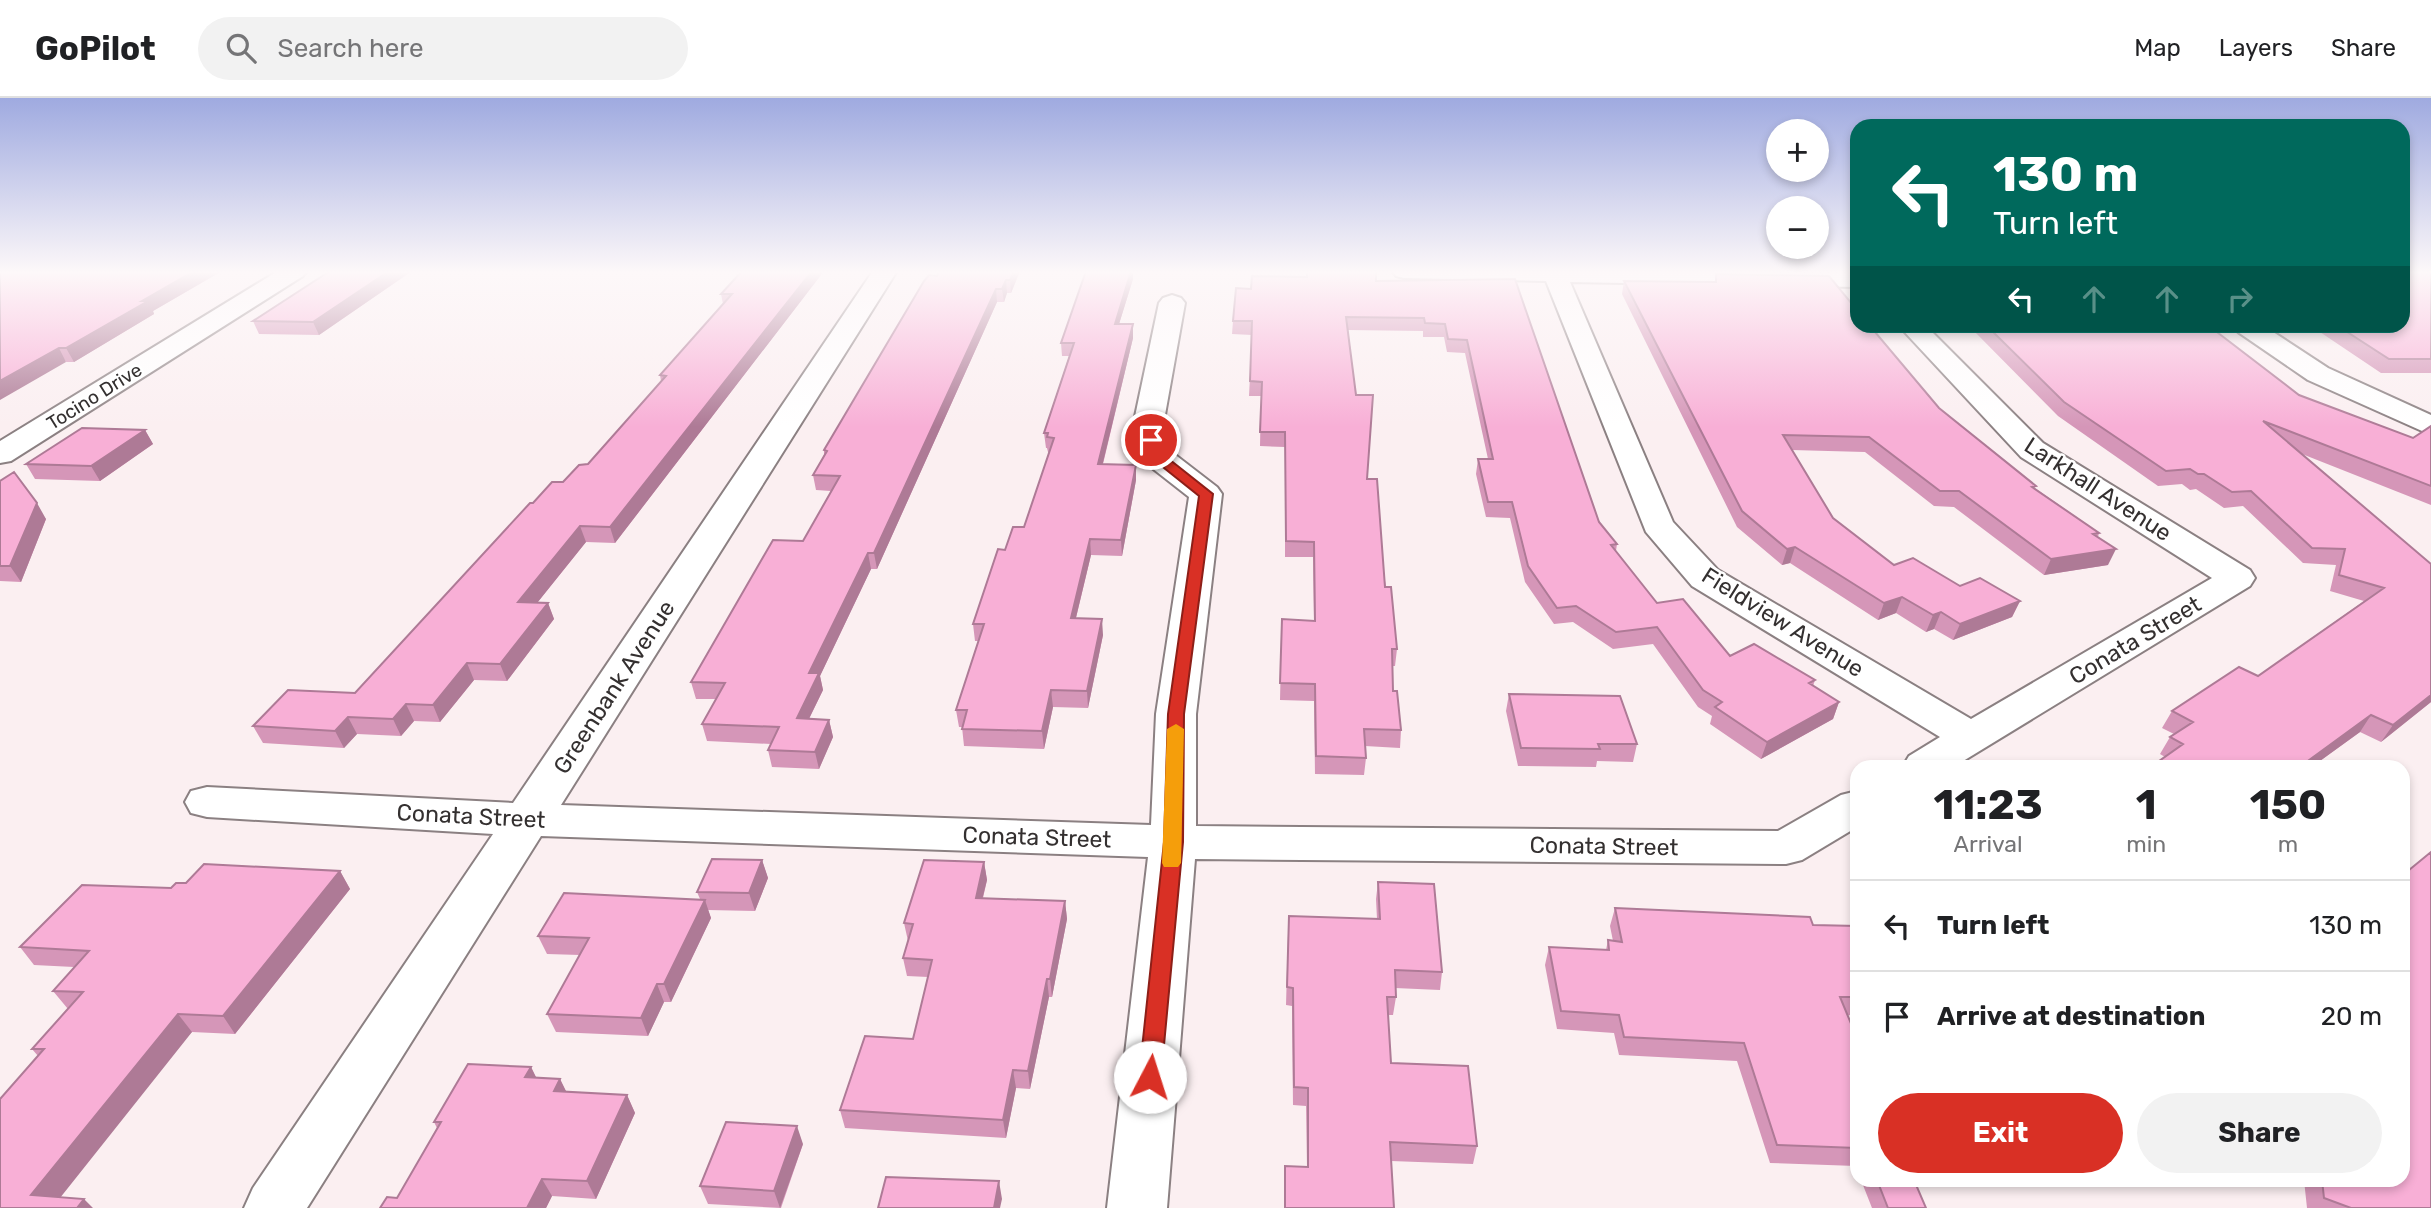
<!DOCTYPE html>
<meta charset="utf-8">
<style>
:root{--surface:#fff;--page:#f2f2f2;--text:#202124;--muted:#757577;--line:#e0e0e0;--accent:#d93025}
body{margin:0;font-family:Rubik,sans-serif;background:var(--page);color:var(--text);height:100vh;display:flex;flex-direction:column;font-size:26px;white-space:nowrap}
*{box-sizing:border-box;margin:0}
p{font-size:23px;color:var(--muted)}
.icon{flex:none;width:38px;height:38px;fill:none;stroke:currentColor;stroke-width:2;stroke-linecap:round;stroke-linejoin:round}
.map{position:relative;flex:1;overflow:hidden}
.side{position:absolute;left:1850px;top:662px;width:560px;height:427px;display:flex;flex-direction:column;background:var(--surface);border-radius:21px;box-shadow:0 4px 10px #0003}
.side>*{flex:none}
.banner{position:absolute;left:1850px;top:21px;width:560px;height:214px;border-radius:21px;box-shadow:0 4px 10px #0003;background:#00695c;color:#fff;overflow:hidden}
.tools{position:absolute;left:1766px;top:21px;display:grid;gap:14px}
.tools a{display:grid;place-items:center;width:63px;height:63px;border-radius:50%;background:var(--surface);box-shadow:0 4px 10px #0003;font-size:35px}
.pin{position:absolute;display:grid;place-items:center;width:60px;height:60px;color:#fff;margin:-30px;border:4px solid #fff;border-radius:50%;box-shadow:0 2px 7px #0007}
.me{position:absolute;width:77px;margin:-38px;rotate:5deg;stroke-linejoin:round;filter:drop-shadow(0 0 5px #0008)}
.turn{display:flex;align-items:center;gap:24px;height:147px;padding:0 28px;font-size:32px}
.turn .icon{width:91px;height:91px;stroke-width:2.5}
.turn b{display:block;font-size:49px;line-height:60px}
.lanes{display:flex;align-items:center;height:66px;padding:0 28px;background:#0003;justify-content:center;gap:35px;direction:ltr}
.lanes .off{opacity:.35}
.eta{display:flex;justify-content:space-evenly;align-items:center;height:119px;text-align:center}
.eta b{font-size:42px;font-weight:700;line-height:49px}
.primary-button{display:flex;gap:14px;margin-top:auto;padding:14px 28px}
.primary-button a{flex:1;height:80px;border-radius:42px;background:var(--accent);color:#fff;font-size:28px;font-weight:700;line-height:80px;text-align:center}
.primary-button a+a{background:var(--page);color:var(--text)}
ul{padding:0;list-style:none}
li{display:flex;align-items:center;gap:21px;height:91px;padding:0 28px;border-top:2px solid var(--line)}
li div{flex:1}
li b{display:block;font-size:26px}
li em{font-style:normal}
header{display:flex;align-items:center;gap:42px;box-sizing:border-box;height:98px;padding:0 35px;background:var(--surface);border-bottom:2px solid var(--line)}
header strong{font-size:33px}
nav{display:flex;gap:38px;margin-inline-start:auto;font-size:24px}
.search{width:490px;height:63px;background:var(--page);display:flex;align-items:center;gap:18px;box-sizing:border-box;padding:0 24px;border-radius:38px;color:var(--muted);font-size:26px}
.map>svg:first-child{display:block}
</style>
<header>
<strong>GoPilot</strong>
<div class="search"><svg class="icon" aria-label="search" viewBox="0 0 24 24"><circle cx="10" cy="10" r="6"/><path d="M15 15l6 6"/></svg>Search here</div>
<nav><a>Map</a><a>Layers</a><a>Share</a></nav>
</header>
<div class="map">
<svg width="2431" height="1110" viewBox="0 0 2431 1110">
<rect width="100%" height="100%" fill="#fbeff1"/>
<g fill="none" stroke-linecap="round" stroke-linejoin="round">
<defs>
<path id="minor" d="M278,173H307L303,178L11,363L0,365V343Z
M873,173H897L561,707L1151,727L1156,616L1189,399L1143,363L1139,356L1133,328L1159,205L1163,200L1172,197L1181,200L1185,205L1163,328L1169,352L1217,389L1222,396L1196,616V728L1778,733L1841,697L1857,693V729L1802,762L1786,766L1195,761L1167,1110H1107L1148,759L541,738L307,1110H244L253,1090L493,736L207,719L191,715L185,704L191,693L207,689L513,705Z
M1392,173L1857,175V189L1570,184L1673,424L1718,472L1971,621L2212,480L2021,359L1899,228H1926L2043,345L2250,472L2255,480L2250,488L1955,668H1903L1909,658L1940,639L1692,488L1646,434L1546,183L1404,180L1396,178Z
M2234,228H2264L2328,270L2431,317V337L2308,282L2238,234Z"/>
</defs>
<!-- minor casing -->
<use href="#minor" stroke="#8b8082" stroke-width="4"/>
<!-- minor -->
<use href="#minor" fill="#fff" fill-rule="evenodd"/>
</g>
<!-- wall -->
<path fill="#d596b8" d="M0,173H222L153,213L154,216L74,264H66Z
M330,173H412L319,237L259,236L253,223Z
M742,173H824L615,445L586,444L537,505H548L554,521L507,583L474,582L440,624L414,623L401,638L357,636L344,650L263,645L253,628L355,595L533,405L588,366L661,283L660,277L723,206L721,196Z
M939,173H1020L1011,195H1007L1004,204H997L877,471H871L820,578L823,592L809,621L829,622L833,639L819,671L772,669L768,652L771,646L707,643L702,626L716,601H696L691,584L803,443L831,393L816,392L813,377L824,357V352Z
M2431,173V275H2381L2311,228H2403Z
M1716,176L1939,310L2035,390L2099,435L2098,439L2108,467L2044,477L1954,409L1934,408L1865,354L1792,352L1833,420L1894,467L1960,488L2020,503L2012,519L1953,542L1934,531L1926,534L1896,515L1878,522L1790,465L1782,467L1737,429L1622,196L1624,183L1715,184Z
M1133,181L1119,226L1133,240L1103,366L1136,382L1122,458L1091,457L1076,520L1103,537L1088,610L1053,609L1044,651L964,648L962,629H959L956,612L978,543H975L973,526L1005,452L1024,429L1049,354H1048L1047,350H1046L1044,335L1069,258H1062L1061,245Z
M1515,181L1599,424L1617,446L1616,453L1657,505L1730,558L1815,582L1813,588L1839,604L1833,621L1761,661L1710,626L1712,618L1698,609L1653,546L1613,551L1573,524L1554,526L1525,484L1510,420L1486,419L1476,376L1478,361H1488L1465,255L1447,254L1444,239H1423V233L1348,232L1367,381L1397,551L1395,568H1392L1393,593L1401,632L1400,650L1365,648L1366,660L1364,677L1315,676L1314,603L1280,602L1282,521L1314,523L1313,459H1285V349L1260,348L1261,298H1249L1252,237L1232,236L1233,223L1251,191L1376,183Z
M1969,228H2209L2299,297L2413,340L2431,328V407L2302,356L2431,466V604L2381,644L2360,634L2313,668H2152L2165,659L2160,656L2170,639L2174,636L2162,630L2172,613L2258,578L2364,503L2330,493L2336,467L2303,465L2243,408L2224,410L2196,391L2190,392L2182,386L2158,388L2058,318Z
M145,332L153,346L100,383L35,381L26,366Z
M0,383L46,421L21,484L0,483Z
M1509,596L1637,646L1633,664L1597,663L1596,669L1518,668L1506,613Z
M762,762L768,780L755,813L708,812L711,820L671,904H664L648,938L556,934L547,916L580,857L547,856L538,838L700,801L697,794Z
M984,764L987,782L983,800L1065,803L1067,821L1052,899H1049L1030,991L1016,990L1006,1040L845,1030L840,1012L913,941L928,879L907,878L903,860L908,843L904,825Z
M340,773L350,791L235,936L192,934L0,1110L38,958L32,951L68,911L53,893L74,869L34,867L20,849L186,785Z
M2403,777L2431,1110H2307L2304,1082H2403Z
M1378,784L1442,874L1440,892L1395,890L1396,899L1393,917H1388L1391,965L1477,1048L1473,1066L1391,1063L1394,1110H1284L1285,1068L1307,1069L1306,1008L1293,1007L1292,908L1286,907L1288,836L1377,821L1376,801Z
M1615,810L1813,827L1857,828V918L1848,917L1857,940V1070L1856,1068L1770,1065L1737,963L1619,957L1614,935L1557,931L1545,867L1549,849L1606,852L1608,842L1613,843L1610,828Z
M531,969L536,980L560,981L566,994L627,997L635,1015L596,1101L552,1098L546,1110H380L397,1100L437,1030L434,1024Z
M803,1046L781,1110L708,1106L700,1088Z
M1861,1082H1914L1926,1110H1872Z"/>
<!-- shaded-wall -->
<path fill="#ae7a96" d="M194,173H222L153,213L154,216L74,264L66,250L142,203Z
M389,173H412L319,237L313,224Z
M812,173H824L615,445L610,429Z
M1014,173H1020L1011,195L1010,182Z
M1131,173H1133V181L1115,239V226Z
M1006,182L1007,195L1004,204L1002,191Z
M996,191L997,204L877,471L874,455Z
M1133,226V240L1099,381L1098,366Z
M59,250L66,264L0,302V283Z
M145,332L153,346L100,383L91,368Z
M1136,367V382L1122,458L1121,442Z
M37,405L46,421L21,484L10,468Z
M580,428L586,444L525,520L518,504Z
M1090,441L1091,457L1072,536L1071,520Z
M1795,449L1790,465L1782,467L1787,451Z
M2116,451L2108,467L2044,477L2051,461Z
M868,455L871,471L820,578L823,592L801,637L797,620L809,575Z
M1902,499L1896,515L1878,522L1884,505Z
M2020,503L2012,519L1953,542L1960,526Z
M548,505L554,521L507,583L500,566Z
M1941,514L1934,531L1926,534L1933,517Z
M1102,521L1103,537L1088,610L1087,593Z
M467,565L474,582L440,624L433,607Z
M1051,592L1053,609L1044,651L1042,633Z
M2431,597V604L2381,644L2393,627Z
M1839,604L1833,621L1761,661L1767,644Z
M406,606L414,623L401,638L393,621Z
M2371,617L2360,634L2313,668H2301Z
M348,619L357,636L344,650L335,633Z
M829,622L833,639L819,671L815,654Z
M762,762L768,780L755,813L749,795Z
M984,764L987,782L978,818L976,800Z
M340,773L350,791L235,936L223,918Z
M705,802L711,820L671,904L664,886Z
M1065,803L1067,821L1052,899L1050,881Z
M1047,881L1049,899L1030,991L1028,973Z
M657,886L664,904L648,938L641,920Z
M178,916L192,934L52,1110L31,1097Z
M531,969L540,987L525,979Z
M1013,972L1016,990L1006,1040L1003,1022Z
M560,981L569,999L554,993Z
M627,997L635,1015L596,1101L587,1083Z
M797,1028L803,1046L780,1110L774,1093Z
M542,1081L552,1098L546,1110H527Z
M999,1083L1002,1101L1000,1110H994Z
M84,1101L93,1110H77Z"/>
<!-- building -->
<path fill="#f8afd6" stroke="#ae7a96" stroke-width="2" d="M0,173H194L142,203H148L66,250H59L0,283Z
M330,173H389L313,224L253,223Z
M742,173H812L610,429L580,428L518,504L548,505L500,566L467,565L433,607L406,606L393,621L348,619L335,633L253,628L288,592L355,595L530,405H533L552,384H563L579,367L588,366L666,278L660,277L732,196H721Z
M939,173H1014L1010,182H1006L1002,191H996L874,455H868L809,575H819L797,620L829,622L815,654L768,652L779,629L702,626L725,585L691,584L773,442L803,443L840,378L813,377L827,353L824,352L924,183L929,177L937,178Z
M1086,173H1131L1115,226H1133L1098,366L1136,367L1121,442L1090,441L1071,520L1102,521L1087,593L1051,592L1042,633L962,631L967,612H956L984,526H973L998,451L1005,452L1013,429H1024L1054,340L1047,339L1048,335H1044L1074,245H1061Z
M1307,173H1376V183L1515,181L1599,424L1617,446L1611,447L1657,505L1683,501L1730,558L1754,546L1815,582L1809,585L1839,604L1767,644L1715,609L1722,604L1703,592L1657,529L1616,534L1576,508L1557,510L1528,468L1512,404H1488L1478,361H1493L1467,242L1448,241L1445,226L1425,225L1424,220L1346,219L1356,297H1373L1367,381H1377L1385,489H1391L1397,551H1392L1393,593H1397L1401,632L1364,631L1366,660L1316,658L1315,586L1280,585L1282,521L1315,523L1314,444L1286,443L1285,334H1260L1262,284L1250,283L1252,223H1233L1236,190L1251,191L1252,178L1307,179Z
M2403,173H2431V261H2389L2338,228H2403Z
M1716,176L1829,178L1857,212V228H1870L1939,310L2036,388L2032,389L2099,435L2093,436L2116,451L2051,461L1959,393H1940L1869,339L1783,337L1833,420L1894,467L1913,460L1960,488L1980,480L2020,503L1960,526L1941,514L1933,517L1902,499L1884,505L1795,449L1787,451L1742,413L1624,183L1716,184Z
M1987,228H2209L2299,297L2413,340L2431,328V388L2263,323L2431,466V597L2393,627L2371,617L2301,668H2152L2183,646L2170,639L2193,624L2172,613L2239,569L2258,578L2384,490L2339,477L2345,451L2312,450L2251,393L2232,394L2204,376H2198L2190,371L2166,373L2064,304Z
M82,330L145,332L91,368L26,366Z
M14,374L37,405L10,468H0V383Z
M1509,596L1620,598L1637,646H1598L1600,651L1521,650Z
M2431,754V1110H2351L2324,1100L2322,1082H2403V826L2404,824H2403V777Z
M712,761L762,762L749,795L697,794Z
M924,762L984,764L976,800L1065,803L1050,881H1047L1028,973L1013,972L1003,1022L840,1012L865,938L913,941L932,862L903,860L913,826L904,825Z
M204,766L340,773L223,918L178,916L31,1097L84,1101L77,1110H0V1001L44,951H32L83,894L53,893L89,853L20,849L82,787L171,790L176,785H186Z
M1378,784L1434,786L1442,874L1395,872L1396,899H1387L1391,965L1468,968L1477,1048L1390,1044L1394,1110H1285V1068L1308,1069V990L1294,989L1293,890L1287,889L1289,818L1380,821Z
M564,795L705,802L664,886H657L641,920L547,916L589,840L538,838Z
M1615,810L1810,819L1813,827L1857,828V899H1840L1857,940V1050L1777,1047L1744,945L1624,939L1619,917L1561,913L1549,849L1609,852L1608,842L1622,844Z
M468,966L531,969L525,979L560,981L554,993L627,997L587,1083L542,1081L527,1110H380L387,1099L397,1100L441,1024H434Z
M726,1024L797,1028L774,1093L700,1088Z
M886,1079L999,1083L994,1110H878Z
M1877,1082H1914L1926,1110H1888Z"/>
<!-- sky -->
<linearGradient id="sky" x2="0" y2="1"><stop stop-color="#9faae0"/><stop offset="0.53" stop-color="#fdf8f9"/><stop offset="1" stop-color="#fdf8f9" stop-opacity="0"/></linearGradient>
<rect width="2431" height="329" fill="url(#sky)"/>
<!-- route -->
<path fill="#d93025" stroke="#8d1f18" stroke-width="2" d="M1151,338L1157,342L1160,354L1213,396L1184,616L1183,744L1161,979L1158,986L1150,989L1142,986L1139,979L1164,744L1168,616L1199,398L1149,358L1145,342Z"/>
<!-- slow -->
<path fill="#f59e0b" d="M1176,626L1184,631L1181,765L1178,769H1164L1162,765L1167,631Z"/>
<g text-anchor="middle" stroke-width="5" stroke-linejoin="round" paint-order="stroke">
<!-- far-street labels -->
<g font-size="19" fill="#343030" stroke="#fff">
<text transform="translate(94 298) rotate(-32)" y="7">Tocino Drive</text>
</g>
<!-- street labels -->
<g font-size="23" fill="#343030" stroke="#fff">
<text transform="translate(2098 391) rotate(33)" y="8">Larkhall Avenue</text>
<text transform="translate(1783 524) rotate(32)" y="8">Fieldview Avenue</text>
<text transform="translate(2135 542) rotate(-31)" y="8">Conata Street</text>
<text transform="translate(614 589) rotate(-57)" y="8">Greenbank Avenue</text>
<text transform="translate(471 718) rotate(3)" y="8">Conata Street</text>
<text transform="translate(1037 739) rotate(2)" y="8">Conata Street</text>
<text transform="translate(1604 748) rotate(1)" y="8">Conata Street</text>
</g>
</g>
</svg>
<div class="tools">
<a>+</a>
<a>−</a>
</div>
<div class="pin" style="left:1151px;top:342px;background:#d93025"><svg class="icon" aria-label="arrive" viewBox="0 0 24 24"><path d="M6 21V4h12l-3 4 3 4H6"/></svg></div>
<svg class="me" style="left:1150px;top:979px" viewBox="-20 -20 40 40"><circle r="19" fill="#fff"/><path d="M0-13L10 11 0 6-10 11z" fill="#d93025"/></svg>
<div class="banner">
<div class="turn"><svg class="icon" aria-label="left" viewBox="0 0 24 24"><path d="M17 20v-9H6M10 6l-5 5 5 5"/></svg><div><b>130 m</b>Turn left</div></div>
<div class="lanes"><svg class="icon" aria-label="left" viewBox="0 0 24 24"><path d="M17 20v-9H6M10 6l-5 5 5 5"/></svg><svg class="icon off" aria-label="ahead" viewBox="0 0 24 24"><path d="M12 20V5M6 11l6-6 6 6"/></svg><svg class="icon off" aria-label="ahead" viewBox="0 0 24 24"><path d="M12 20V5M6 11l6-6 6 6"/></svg><svg class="icon off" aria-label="right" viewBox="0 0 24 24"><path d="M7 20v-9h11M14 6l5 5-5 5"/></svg></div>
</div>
<section class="side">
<div class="eta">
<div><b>11:23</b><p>Arrival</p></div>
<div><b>1</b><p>min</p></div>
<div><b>150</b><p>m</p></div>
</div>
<ul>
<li><svg class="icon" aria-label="left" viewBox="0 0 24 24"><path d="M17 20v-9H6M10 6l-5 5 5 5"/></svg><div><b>Turn left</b></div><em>130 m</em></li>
<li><svg class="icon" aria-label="arrive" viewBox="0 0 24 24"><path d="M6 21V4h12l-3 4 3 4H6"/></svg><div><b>Arrive at destination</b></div><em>20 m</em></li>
</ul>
<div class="primary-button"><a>Exit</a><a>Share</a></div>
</section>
</div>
